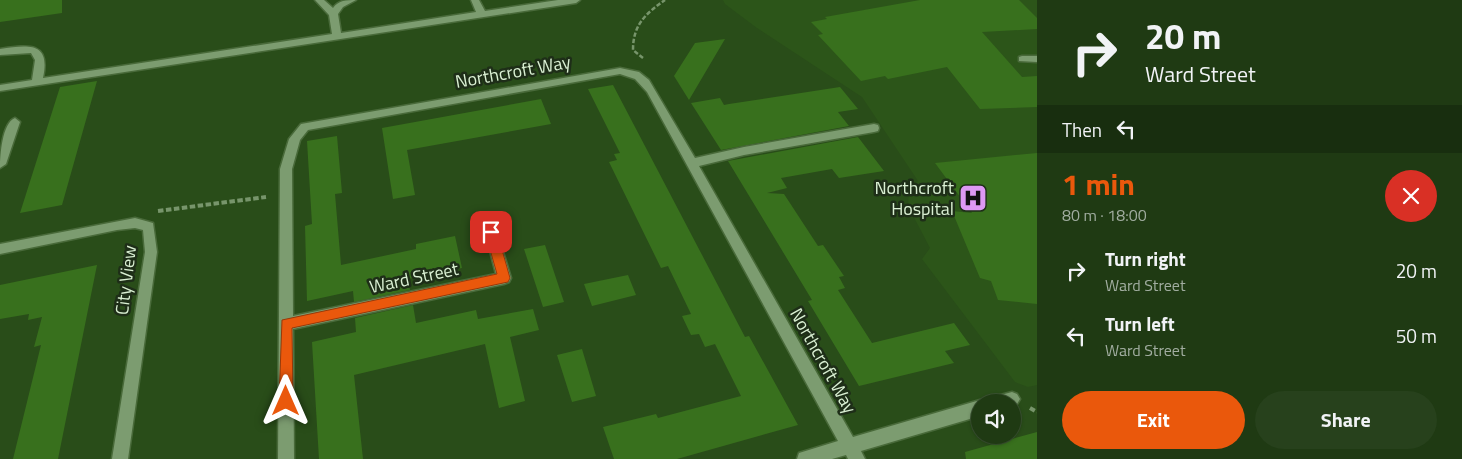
<!DOCTYPE html>
<meta charset="utf-8">
<style>
:root{--surface:#1f3a13;--page:#27411c;--text:#f1f3f6;--muted:#a1ada0;--line:#3c5433;--accent:#ea580c}
body{margin:0;font-family:"Titillium Web",sans-serif;background:var(--page);color:var(--text);height:100vh;display:flex;flex-direction:column;font-size:19px;white-space:nowrap}
*{box-sizing:border-box;margin:0}
p{font-size:16px;color:var(--muted)}
.icon{flex:none;width:28px;height:28px;fill:none;stroke:currentColor;stroke-width:2;stroke-linecap:round;stroke-linejoin:round}
.map{position:relative;flex:1;overflow:hidden}
.details{display:flex;flex-direction:column;background:var(--surface);width:425px}
.details>*{flex:none}
.banner{background:#1f3a13;color:var(--text);overflow:hidden}
.buttons{position:absolute;left:971px;top:394px;display:grid;gap:10px}
.buttons a{display:grid;place-items:center;width:50px;height:50px;border-radius:50%;background:var(--surface);box-shadow:0 1px 4px #0004,0 0 0 1px var(--line);font-size:25px}
.pin{position:absolute;display:grid;place-items:center;width:42px;height:42px;color:#fff;margin:-21px;border-radius:10px;box-shadow:0 2px 8px #0006}
.me{position:absolute;width:55px;margin:-28px;rotate:0deg;stroke-linejoin:round;filter:drop-shadow(0 0 4px #0008)}
.turn{display:flex;align-items:center;gap:18px;height:105px;padding:0 25px;font-size:22px}
.turn .icon{width:65px;height:65px;stroke-width:2.5}
.turn b{display:block;font-size:35px;line-height:42px}
.then{display:flex;align-items:center;height:48px;padding:0 25px;background:#0003;gap:10px;font-size:19px}
.round{display:grid;place-items:center;flex:none;width:52px;height:52px;border-radius:26px;background:var(--page)}
.overview{display:flex;align-items:center;justify-content:space-between;height:85px;padding:0 25px}
h1{font-size:30px;font-weight:700;line-height:38px;color:var(--accent)}
.primary-button{display:flex;gap:10px;margin-top:auto;padding:10px 25px}
.primary-button a{flex:1;height:58px;border-radius:30px;background:var(--accent);color:#fff;font-size:20px;font-weight:700;line-height:58px;text-align:center}
.primary-button a+a{background:var(--page);color:var(--text)}
ul{padding:0;list-style:none}
li{display:flex;align-items:center;gap:15px;height:65px;padding:0 25px}
li div{flex:1}
li b{display:block;font-size:19px}
li em{font-style:normal}
main{display:flex;flex:1;min-height:0}
.map>svg:first-child{display:block}
</style>
<main>
<div class="map">
<svg width="1037" height="459" viewBox="0 0 1037 459">
<rect width="100%" height="100%" fill="#294d19"/>
<!-- built -->
<path fill="#2c5519" d="M723,0H1037V385L1028,387L1015,382L922,259L930,248L908,206L909,190L918,181L862,97L757,28L725,4Z"/>
<!-- building -->
<path fill="#38701d" d="M0,0H62V13L0,22Z
M920,0H1019L1037,18V29L982,32L1022,77L1037,76V107L980,109L947,67L888,79L885,76L861,81L818,35L823,34L811,22L827,19L825,17Z
M725,39L689,100L674,76L695,43Z
M97,81L62,205L20,213L60,87Z
M613,85L745,337L749,336L798,425L677,459H614L603,427L656,414L658,418L741,396L715,344L705,347L699,334L691,335L682,316L691,314L668,266L661,268L609,162L617,160L614,154L620,153L588,89Z
M840,87L858,109L838,112L849,126L721,150L691,103L720,98L724,105L729,104Z
M541,99L551,124L407,150L415,195L393,199L382,128Z
M337,136L342,193L335,194L341,265L416,249V244L455,236L462,268L408,279L410,290L354,302L353,291L307,301L305,226L312,224L307,141Z
M858,137L884,171L839,178L832,169L781,178L787,188L767,193L784,194L818,246L823,245L844,276L839,277L845,288L838,290L872,343L954,323L970,345L945,351L954,363L859,386L808,301L812,300L728,161Z
M1037,153V304L998,300L991,281L980,278L952,211L972,213L935,163Z
M545,245L564,302L543,307L524,249Z
M97,265L58,459H13L41,345L34,347L42,317L28,320L29,314L0,319V285Z
M628,275L636,295L592,306L584,284Z
M413,305L416,323L476,310L478,319L533,309L539,330L510,337L525,401L499,408L485,344L354,375L363,459H319L312,342L356,332L355,318Z
M582,349L596,396L572,402L557,355Z
M1037,432V459H966L965,452Z"/>
<g fill="none" stroke-linecap="round" stroke-linejoin="round">
<defs>
<path id="minor" d="M315,0H324L333,8C339,0 346,0 356,0L343,7L338,14L341,33L476,12L471,0H479L485,11L558,0H580L576,3L0,91V85L32,80L35,60L31,53L0,55V49C28,45 51,41 43,78L332,34L329,15Z
M1022,56H1037V62L1019,61V57Z
M620,68L639,72L649,80L695,158L744,147L874,124L878,125L879,128L878,131L874,132L744,155L699,166L853,437L980,400L985,402H980V416L861,451L865,459H848L846,455L832,459H797L799,453L838,441L647,92L635,79L620,74L308,130L300,140L292,169L293,316L496,274L485,232L487,228H495L497,232L511,278L509,282L504,284L293,329L294,459H278L280,169L289,139L301,124Z
M15,118L20,122L6,164L0,168C0,156 2,123 15,118Z
M135,218L153,223L157,252L128,459H112L145,252L143,230L135,228L117,230L0,254V244Z
M1012,392L1017,394L1020,399L1017,404L1012,406V402H991L993,397Z"/>
</defs>
<!-- minor casing -->
<use href="#minor" stroke="#496a3a" stroke-width="3"/>
<!-- path-far1 -->
<path stroke="#77956b" stroke-width="2.5" stroke-dasharray="4.5 2" stroke-linecap="butt" d="M643,58L633,50C633,25 645,14 665,0"/>
<!-- path -->
<path stroke="#77956b" stroke-width="4" stroke-dasharray="5.5 2.5" stroke-linecap="butt" d="M158,211L266,197
M1030,408L1037,412"/>
<!-- minor -->
<use href="#minor" fill="#7c9c70" fill-rule="evenodd"/>
</g>
<!-- route -->
<path fill="#ea580c" stroke="#983908" d="M491,227L497,232L510,278L508,282L292,328L293,401L291,406L286,408L281,406L279,401L282,320L497,274L485,232Z"/>
<!-- icons -->
<defs>
<symbol id="hospital-square" viewBox="-11 -11 22 22"><rect x="-9" y="-9" width="18" height="18" rx="4" fill="#dd99f3" stroke="#1e2e18"/><path d="M-5-5h3v3.5h4V-5h3V5h-3V1.5h-4V5h-3Z" fill="#111"/></symbol>
</defs>
<g fill-rule="evenodd">
<use href="#hospital-square" x="957" y="182" width="32" height="32"/>
</g>
<g text-anchor="middle" stroke-width="5" stroke-linejoin="round" paint-order="stroke">
<!-- street labels -->
<g font-size="18" fill="#daf0d3" stroke="#1e2e18">
<text transform="translate(513 72) rotate(-10)" y="6">Northcroft Way</text>
<text transform="translate(414 278) rotate(-12)" y="6">Ward Street</text>
<text transform="translate(126 280) rotate(-83)" y="6">City View</text>
<text transform="translate(823 361) rotate(61)" y="6">Northcroft Way</text>
</g>
<!-- poi labels -->
<g font-size="18" fill="#daf0d3" stroke="#1e2e18" text-anchor="end">
<text x="954" y="194">Northcroft<tspan x="954" dy="21">Hospital</tspan></text>
</g>
</g>
</svg>
<div class="buttons">
<a><svg class="icon" aria-label="sound" viewBox="0 0 24 24"><path d="M4 9h4l5-4v14l-5-4H4zM17 9q2 3 0 6"/></svg></a>
</div>
<div class="pin" style="left:491px;top:232px;background:#d93025"><svg class="icon" aria-label="arrive" viewBox="0 0 24 24"><path d="M6 21V4h12l-3 4 3 4H6"/></svg></div>
<svg class="me" style="left:286px;top:401px" viewBox="-20 -20 40 40"><path d="M0-17L14 15 0 8-14 15z" fill="#ea580c" stroke="#fff" stroke-width="4"/></svg>
</div>
<section class="details">
<div class="banner">
<div class="turn"><svg class="icon" aria-label="right" viewBox="0 0 24 24"><path d="M7 20v-9h11M14 6l5 5-5 5"/></svg><div><b>20 m</b>Ward Street</div></div>
<div class="then">Then<svg class="icon" aria-label="left" viewBox="0 0 24 24"><path d="M17 20v-9H6M10 6l-5 5 5 5"/></svg></div>
</div>
<div class="overview"><div><h1>1 min</h1><p>80 m · 18:00</p></div><a class="round" style="background:#d93025;color:#fff"><svg class="icon" aria-label="close" viewBox="0 0 24 24"><path d="M6 6l12 12M18 6L6 18"/></svg></a></div>
<ul>
<li><svg class="icon" aria-label="right" viewBox="0 0 24 24"><path d="M7 20v-9h11M14 6l5 5-5 5"/></svg><div><b>Turn right</b><p>Ward Street</p></div><em>20 m</em></li>
<li><svg class="icon" aria-label="left" viewBox="0 0 24 24"><path d="M17 20v-9H6M10 6l-5 5 5 5"/></svg><div><b>Turn left</b><p>Ward Street</p></div><em>50 m</em></li>
</ul>
<div class="primary-button"><a>Exit</a><a>Share</a></div>
</section>
</main>
